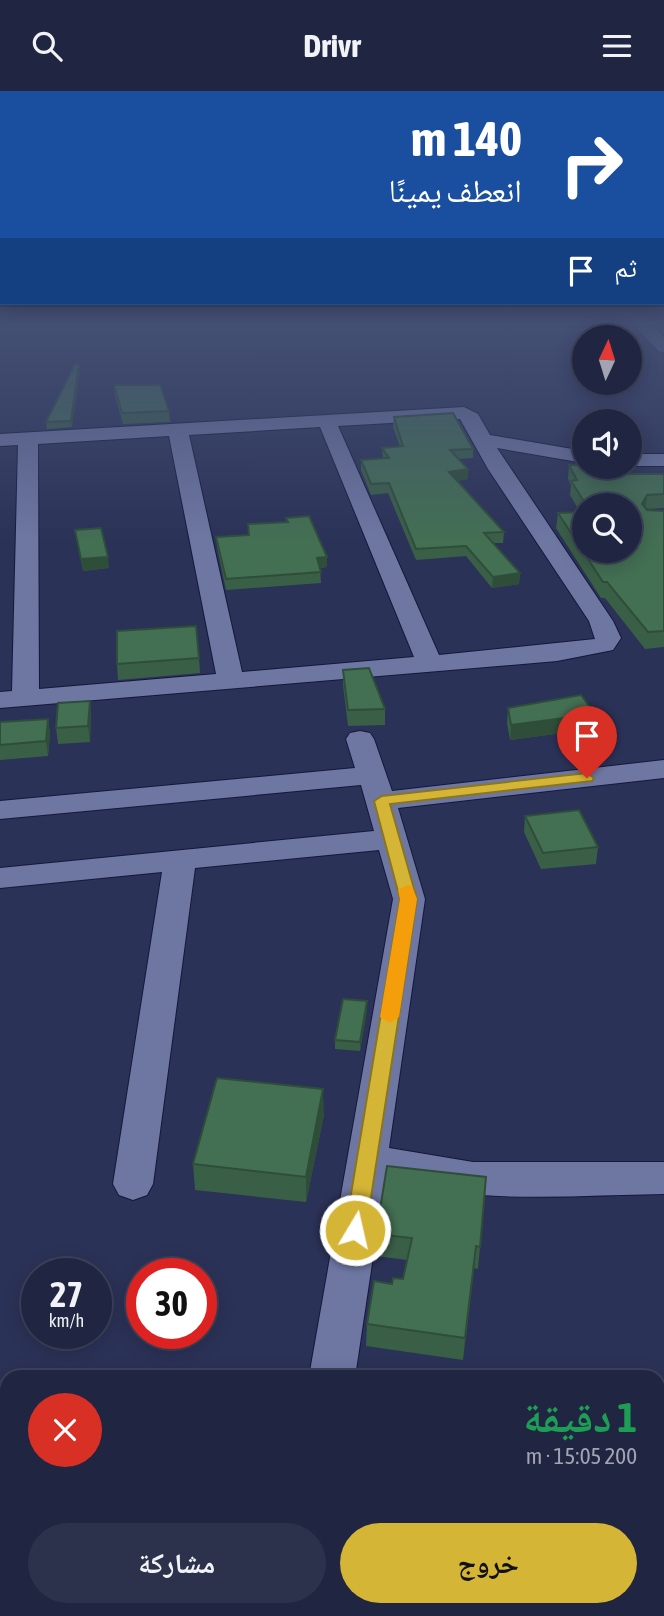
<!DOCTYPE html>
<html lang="ar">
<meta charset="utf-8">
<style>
:root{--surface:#202641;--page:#2d324c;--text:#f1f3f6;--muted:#a2a5b1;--line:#3d435a;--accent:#d5b535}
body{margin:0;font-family:"Asap Condensed","Noto Naskh Arabic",sans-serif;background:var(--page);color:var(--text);direction:rtl;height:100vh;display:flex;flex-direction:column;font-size:26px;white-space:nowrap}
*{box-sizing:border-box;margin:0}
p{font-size:23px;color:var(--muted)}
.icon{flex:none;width:38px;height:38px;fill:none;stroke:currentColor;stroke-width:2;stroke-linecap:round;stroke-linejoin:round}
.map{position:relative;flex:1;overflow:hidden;direction:ltr}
.side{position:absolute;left:0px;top:1279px;width:665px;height:247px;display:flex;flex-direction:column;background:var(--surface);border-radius:21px 21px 0 0;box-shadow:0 4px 18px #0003,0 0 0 2px var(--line);direction:rtl}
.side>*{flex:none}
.top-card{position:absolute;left:0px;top:0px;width:665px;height:214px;box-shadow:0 4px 18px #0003,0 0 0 2px var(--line);direction:rtl;background:#1a4fa0;color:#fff;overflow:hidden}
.needle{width:46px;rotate:4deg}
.controls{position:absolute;left:572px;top:234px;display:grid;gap:14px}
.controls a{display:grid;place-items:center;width:70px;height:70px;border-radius:50%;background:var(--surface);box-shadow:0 4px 18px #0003,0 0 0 2px var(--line);font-size:35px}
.speed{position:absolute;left:21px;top:1167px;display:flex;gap:14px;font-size:35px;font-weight:700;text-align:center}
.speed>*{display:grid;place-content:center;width:91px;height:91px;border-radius:50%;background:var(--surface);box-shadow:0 4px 18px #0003,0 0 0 2px var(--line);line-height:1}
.speed small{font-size:18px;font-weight:400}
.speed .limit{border:10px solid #d22;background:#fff;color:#111}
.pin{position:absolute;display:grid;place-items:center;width:60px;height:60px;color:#fff;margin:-72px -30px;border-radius:50% 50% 50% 0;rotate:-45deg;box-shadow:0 0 7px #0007}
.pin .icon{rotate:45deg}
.me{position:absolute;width:77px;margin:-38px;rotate:9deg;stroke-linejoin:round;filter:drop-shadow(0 0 5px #0008)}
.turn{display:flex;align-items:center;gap:24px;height:147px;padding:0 28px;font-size:32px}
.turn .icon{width:91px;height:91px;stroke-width:2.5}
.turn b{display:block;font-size:49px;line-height:60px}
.then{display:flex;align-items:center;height:66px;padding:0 28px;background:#0003;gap:14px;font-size:26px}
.round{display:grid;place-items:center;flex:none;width:74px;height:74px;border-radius:37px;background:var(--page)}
.head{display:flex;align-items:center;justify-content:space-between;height:119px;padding:0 28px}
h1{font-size:42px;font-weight:700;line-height:52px;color:#1e9e55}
.primary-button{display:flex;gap:14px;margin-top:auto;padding:14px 28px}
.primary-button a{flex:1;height:80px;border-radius:42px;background:var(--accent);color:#111;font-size:28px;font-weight:700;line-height:80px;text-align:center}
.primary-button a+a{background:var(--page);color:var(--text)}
header{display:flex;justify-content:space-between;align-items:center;height:91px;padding:0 28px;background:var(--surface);font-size:32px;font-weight:700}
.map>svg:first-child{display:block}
</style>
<header><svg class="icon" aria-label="menu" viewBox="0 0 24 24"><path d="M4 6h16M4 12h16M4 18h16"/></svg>Drivr<svg class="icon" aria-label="search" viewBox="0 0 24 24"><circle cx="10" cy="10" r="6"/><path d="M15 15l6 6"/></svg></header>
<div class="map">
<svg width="664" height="1525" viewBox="0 0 664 1525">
<rect width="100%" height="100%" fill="#2b3257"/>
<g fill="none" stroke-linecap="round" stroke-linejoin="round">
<defs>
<path id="minor" d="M636,236H654L664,246V261L658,260Z
M464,316L478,323L490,344L584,360V372L497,357L613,530L621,547L613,559L557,570L0,617V601L12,600L18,354L0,355V343ZM460,328L488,378L589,530L595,548L439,564L338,335ZM320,336L414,566L242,581L189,344ZM169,345L216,583L39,598L38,353Z
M630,363H664V375H630Z
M360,640L370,642L374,648L392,700L664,669V687L398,717L425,808L389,1057L473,1071H664V1103C572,1104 473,1115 385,1086L355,1286H309L393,808L379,759L195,777L153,1093L147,1104L133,1109L119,1104L113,1093L162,781L0,797V777L374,740L361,694L0,728V710L355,677L346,648L350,642Z
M658,1309L664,1310V1354L658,1353Z
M268,1519H322L321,1525H267Z"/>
</defs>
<!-- minor casing -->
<use href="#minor" stroke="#14183c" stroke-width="2"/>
<!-- minor -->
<use href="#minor" fill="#6e77a2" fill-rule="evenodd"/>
</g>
<!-- wall -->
<path fill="#3a5f47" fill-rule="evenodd" d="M79,274L80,280L72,336L47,338L46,331Z
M114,294L169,320L170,331L123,333L115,305Z
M394,326L473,358V367L458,368L468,388L457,390L504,441L503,452H493L520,482L519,493L492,497L466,465L416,469L388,402L371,404L361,379V369L383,368L382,357L400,356L393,336Z
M569,374L603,383H664V417L646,418L664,420V556L645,558L605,507H601L556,437L558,422L580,421L570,404L571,394L568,388ZM584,415H630L584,460Z
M286,427L327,466V476L320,477L321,492L226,499L217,456L216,446L248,444V433L286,431Z
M75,439L109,477L83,480Z
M199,567L200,582L118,589L117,573Z
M343,579L385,618V634L348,635L343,594Z
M90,610L91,626L90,651L58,653L56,637Z
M508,617L595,623L593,638L510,649L507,632Z
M48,628L50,643L48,665L0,669V631Z
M525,725L598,756L596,773L541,778L524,741Z
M367,919L360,960L335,958V949Z
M324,1024L306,1111L195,1099L193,1073Z
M486,1086L478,1178L474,1177L463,1269L366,1255L367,1233L392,1193L403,1188L407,1169L376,1165V1143Z
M658,1341L664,1342V1482H662L658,1450Z"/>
<!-- shaded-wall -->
<path fill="#2f4e3a" d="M79,274L80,280L72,336L71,330Z
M468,378V388L448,391L449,381Z
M647,404L645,418L642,413Z
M108,466L109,477L83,480L81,468Z
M327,466V476L317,477V467Z
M520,482L519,493L492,497L493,486Z
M90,610L91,626L90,651L88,635Z
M595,623L593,638L510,649L511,634Z
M48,628L50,643L48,665L46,650Z
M367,910V919L360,960V951Z
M323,998L324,1024L306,1111V1086Z
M476,1155L474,1177L463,1269L465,1247Z"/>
<!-- building -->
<path fill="#436f53" stroke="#2f4e3a" stroke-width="2" d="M75,273L79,274L71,330L46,331Z
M114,294H160L169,320L122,322Z
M453,322L473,358L450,359L468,378L449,381L504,441L484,442L520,482L493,486L466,455L416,458L389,392L371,393L361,369L389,367L382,357L403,355L394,326Z
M569,374H584V376H599L603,383H664V403L647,404L642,413L647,419L664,420V540L648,541L607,491H603L558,422L584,421V460H630V415H587L571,390L577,389Z
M309,425L327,466L317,467L321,481L226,488L216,446L249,444L248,433L288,431L286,427Z
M101,437L108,466L81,468L75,439Z
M196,535L199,567L117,573V540Z
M369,577L385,618L348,619L343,579Z
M581,604L595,623L511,634L508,617Z
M90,610L88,635L56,637L58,612Z
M48,628L46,650L0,654V631Z
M579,719L598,756L543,762L525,725Z
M343,908L367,910L360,951L335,949Z
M217,987L323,998L306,1086L193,1073Z
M387,1075L486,1086L480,1156L476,1155L465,1247L367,1233L374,1190L392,1193L393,1187L403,1188L412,1147L376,1143Z
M658,1341L664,1342V1447L658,1402Z
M318,1519H377V1525H318Z"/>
<!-- sky -->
<linearGradient id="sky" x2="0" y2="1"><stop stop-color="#181c30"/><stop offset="0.52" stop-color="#444f74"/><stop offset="1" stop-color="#444f74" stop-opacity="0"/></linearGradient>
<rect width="664" height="450" fill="url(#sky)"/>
<!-- route -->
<path fill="#d5b535" stroke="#8a7622" stroke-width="2" d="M587,682L594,687L592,690L390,713L417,808L366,1139L363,1145L355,1147L348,1145L345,1139L400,808L374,710L382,705Z"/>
<!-- slow -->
<path fill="#f59e0b" d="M407,794L412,795L417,808L399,926L390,932L380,926L400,808L398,799Z"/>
</svg>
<div class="controls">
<a><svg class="needle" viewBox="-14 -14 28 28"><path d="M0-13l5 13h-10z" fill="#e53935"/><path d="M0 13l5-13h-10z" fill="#a2a5b1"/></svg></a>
<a><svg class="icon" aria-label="sound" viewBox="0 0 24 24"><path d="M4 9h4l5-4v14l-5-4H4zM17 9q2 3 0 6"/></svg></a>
<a><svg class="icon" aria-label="search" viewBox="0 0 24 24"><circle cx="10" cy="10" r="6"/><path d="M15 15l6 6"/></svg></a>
</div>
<div class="speed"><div>27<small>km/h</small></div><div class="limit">30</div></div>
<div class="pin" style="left:587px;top:687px;background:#d93025"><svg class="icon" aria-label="arrive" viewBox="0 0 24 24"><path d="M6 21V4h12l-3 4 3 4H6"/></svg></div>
<svg class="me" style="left:355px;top:1139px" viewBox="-20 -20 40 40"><circle r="17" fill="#d5b535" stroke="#fff" stroke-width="3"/><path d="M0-11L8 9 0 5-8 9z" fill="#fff"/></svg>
<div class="top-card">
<div class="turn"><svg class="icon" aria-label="right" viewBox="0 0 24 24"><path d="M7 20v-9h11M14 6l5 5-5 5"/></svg><div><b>140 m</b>انعطف يمينًا</div></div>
<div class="then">ثم<svg class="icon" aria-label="arrive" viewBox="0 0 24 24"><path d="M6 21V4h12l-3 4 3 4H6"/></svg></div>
</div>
<section class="side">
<div class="head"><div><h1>1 دقيقة</h1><p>200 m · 15:05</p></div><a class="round" style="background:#d93025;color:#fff"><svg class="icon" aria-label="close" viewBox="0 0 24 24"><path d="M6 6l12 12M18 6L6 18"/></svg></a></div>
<div class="primary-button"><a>خروج</a><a>مشاركة</a></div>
</section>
</div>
